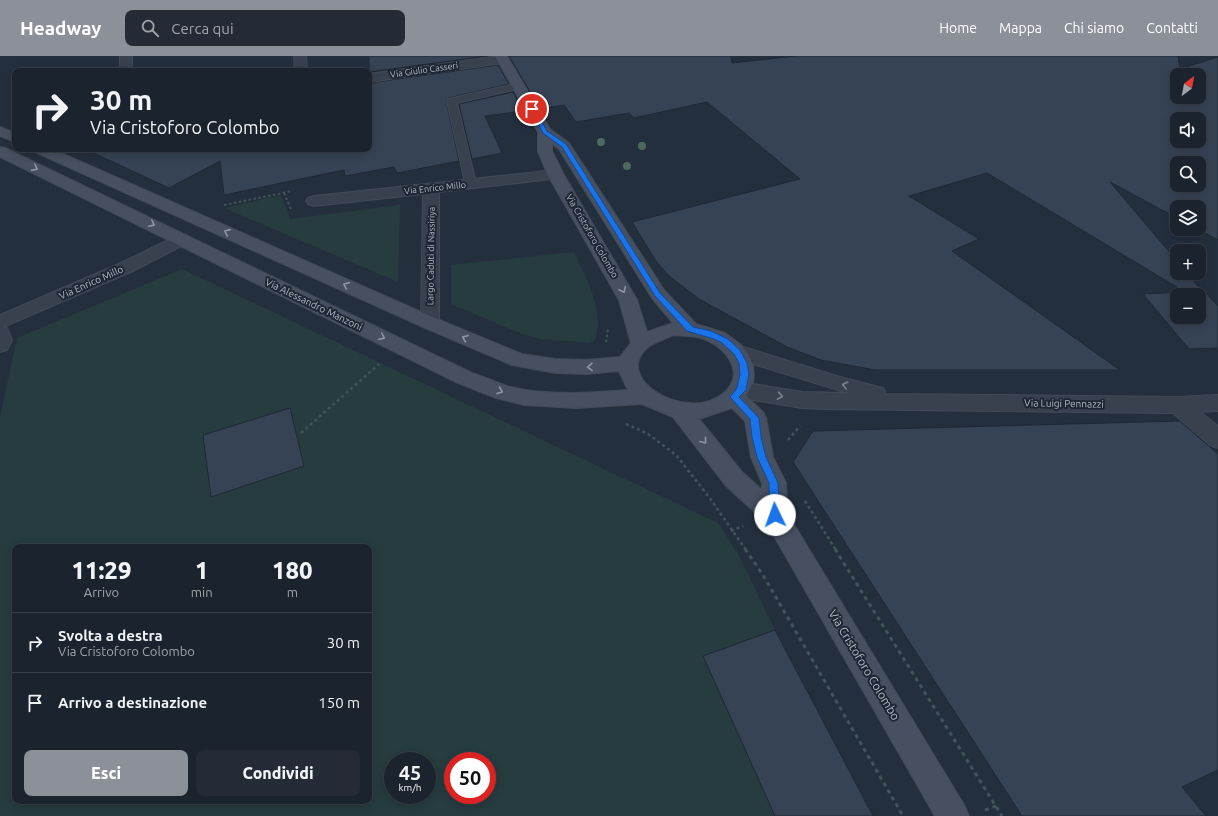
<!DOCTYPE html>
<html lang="it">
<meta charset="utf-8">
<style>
:root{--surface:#1b232e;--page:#242b36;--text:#f1f3f6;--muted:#a0a4aa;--line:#39404a;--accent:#8c9099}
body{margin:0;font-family:Ubuntu,sans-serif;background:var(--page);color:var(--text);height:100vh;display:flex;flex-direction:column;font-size:15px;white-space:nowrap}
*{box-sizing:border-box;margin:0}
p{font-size:13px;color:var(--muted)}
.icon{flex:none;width:22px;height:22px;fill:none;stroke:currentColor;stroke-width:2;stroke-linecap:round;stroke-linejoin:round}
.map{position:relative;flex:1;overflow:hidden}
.side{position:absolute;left:12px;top:488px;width:360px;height:260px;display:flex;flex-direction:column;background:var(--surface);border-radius:8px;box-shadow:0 2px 10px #0003,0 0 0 1px var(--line)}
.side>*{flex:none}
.hud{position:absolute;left:12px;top:12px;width:360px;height:84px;border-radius:8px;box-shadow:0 2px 10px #0003,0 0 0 1px var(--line);background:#1b232e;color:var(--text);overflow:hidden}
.needle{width:26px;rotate:32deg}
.buttons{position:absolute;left:1170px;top:12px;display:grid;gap:8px}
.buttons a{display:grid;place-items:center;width:36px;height:36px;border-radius:8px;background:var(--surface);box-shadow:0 2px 10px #0003,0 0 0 1px var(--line);font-size:20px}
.speed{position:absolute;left:384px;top:696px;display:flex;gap:8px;font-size:20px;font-weight:700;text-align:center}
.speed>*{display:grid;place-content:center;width:52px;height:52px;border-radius:50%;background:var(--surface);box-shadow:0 2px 10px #0003,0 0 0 1px var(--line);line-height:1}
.speed small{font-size:10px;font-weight:400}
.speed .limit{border:6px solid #d22;background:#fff;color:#111}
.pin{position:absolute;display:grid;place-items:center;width:34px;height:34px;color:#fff;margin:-17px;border:2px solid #fff;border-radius:50%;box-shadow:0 1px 4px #0007}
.me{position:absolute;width:44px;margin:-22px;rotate:357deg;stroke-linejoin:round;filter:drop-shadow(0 0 3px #0008)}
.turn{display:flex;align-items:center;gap:14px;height:84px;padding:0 12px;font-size:18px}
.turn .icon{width:52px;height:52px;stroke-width:2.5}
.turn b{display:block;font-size:28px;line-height:34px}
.eta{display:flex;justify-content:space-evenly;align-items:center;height:68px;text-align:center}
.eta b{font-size:24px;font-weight:800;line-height:28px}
.button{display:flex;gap:8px;margin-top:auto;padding:8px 12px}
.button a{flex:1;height:46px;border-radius:8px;background:var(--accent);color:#fff;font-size:16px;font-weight:800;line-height:46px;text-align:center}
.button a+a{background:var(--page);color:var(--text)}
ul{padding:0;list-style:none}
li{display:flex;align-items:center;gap:12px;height:60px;padding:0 12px;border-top:1px solid var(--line)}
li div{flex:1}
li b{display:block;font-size:15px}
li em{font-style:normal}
header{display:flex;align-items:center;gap:24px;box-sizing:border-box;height:56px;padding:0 20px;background:var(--accent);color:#fff}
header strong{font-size:19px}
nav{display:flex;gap:22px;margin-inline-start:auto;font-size:14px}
.search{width:280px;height:36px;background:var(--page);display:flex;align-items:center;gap:10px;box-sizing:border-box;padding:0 14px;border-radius:8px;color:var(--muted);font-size:15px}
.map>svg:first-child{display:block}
</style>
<header>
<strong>Headway</strong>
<div class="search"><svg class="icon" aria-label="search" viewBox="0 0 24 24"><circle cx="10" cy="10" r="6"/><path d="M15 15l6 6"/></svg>Cerca qui</div>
<nav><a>Home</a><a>Mappa</a><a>Chi siamo</a><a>Contatti</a></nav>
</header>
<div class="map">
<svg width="1218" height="760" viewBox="0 0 1218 760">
<rect width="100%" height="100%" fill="#242f3e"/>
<!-- green -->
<path fill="#263c3f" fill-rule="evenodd" d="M281,139L290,163L400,149L398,226L224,152Z
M574,196C586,221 605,256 595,284L589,287L539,283L522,278L451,248V209Z
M182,213L718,467L738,498L775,574L704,600L775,760H0V361L17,282ZM15,491H369V745H15ZM393,705H427V739H393ZM453,705H487V739H453Z"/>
<!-- building -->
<path fill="#364354" stroke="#1f2835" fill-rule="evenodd" d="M369,0H488L369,16Z
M509,0H731L732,7L796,0H1178L1180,13L1218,1V184L1198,173L1199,151H1177V162L1110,126L1177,205V217H1187L1203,236L1206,237L1218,250V292L1189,293L1143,238L1185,236L987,117L909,140L979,183L952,195L1120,314H875L821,304L787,291L699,243L669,220L656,205L632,166L800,123L707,46L634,62L629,57L576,66L564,49L540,53ZM1177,19H1199V41H1177ZM1177,63H1199V85H1177ZM1177,107H1199V129H1177ZM1177,239H1199V261H1177Z
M498,9L509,28L448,42L446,44L459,105L397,117L394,111L345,120L344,114L224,139L220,105L169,132L85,93H369V27Z
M513,36L524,55L485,60L502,97L472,103L459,48Z
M290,352L304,410L211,441L203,379Z
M1180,365L1218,398V714L1182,731L1206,760H1022L793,406L813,375Z
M775,574L873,760H775L703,600Z"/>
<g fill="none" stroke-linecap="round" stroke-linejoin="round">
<defs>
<path id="service" d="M519,27L522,28L524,30L522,32L457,47L476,128L470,132L466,131L447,45L448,43Z"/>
<path id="minor" d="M120,0H132V15H120Z
M294,0H306L307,15H295Z
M499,0H507L509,3L503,7L369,26V18Z
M556,114L561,116L564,119L561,122L439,136V267L437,271L430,273L423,271L421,267L423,138L314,150L308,148L306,145L308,142L314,140Z
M181,178L187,179L189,183L187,187L133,215L3,271L7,272L12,284L7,294L0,296V259L121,207Z
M737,289L840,321L883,332L886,338L1178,341L1218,339V355L1200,356L1218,370V392L1210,389L1173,357L825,353L802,352L741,342L734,339L731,334L734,329L741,326L802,336L848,337L730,301L727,296L730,291Z"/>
<path id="secondary" d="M495,0H507L550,73L569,87L664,234L696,268L725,277L740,288L747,296L753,309L754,318L753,327L746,340L763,356L766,362L773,401L786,427L787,457L964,749L969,760H935L766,466L726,430L673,361L642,348L576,352L524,349L496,342L458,327L0,101V91L5,92L472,317C485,321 497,327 510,331C549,340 589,337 628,334L619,315L587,318L555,317L512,309L423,271L35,96L33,93H52L437,263L522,298L555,303L587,304L620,301L631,287L619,244L548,119L538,95V76ZM552,88L559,93L652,242L673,267L647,276L637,244L564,119L552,95ZM673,279C683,280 694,279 704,283C725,291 746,316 725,336C688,370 606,320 651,289C657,285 666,283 673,279ZM732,352L745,365L751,401L762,427V434L742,416L699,363Z
M0,71L15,77V86L0,80Z"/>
</defs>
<!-- service casing -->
<use href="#service" stroke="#414a57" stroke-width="2"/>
<!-- minor casing -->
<use href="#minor" stroke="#414a57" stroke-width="2"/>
<!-- secondary casing -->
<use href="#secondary" stroke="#414a57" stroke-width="2"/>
<!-- path-far2 -->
<path stroke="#3f5557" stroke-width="2" stroke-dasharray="2.5 2.5" stroke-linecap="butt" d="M284,137L291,153
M224,149L292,135
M606,286L608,273"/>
<!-- path-far1 -->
<path stroke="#3f5557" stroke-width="2.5" stroke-dasharray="3 3" stroke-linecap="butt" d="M626,368L648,378L676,399L709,441L746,494
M301,377L379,308
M788,384L800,370
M805,445L836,494
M731,475L743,470"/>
<!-- path -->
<path stroke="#3f5557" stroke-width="3" stroke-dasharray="4 4" stroke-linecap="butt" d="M745,493L763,519L903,760
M835,493L1002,760
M985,754L996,750"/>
<!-- service -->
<use href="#service" fill="#38414e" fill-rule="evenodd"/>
<!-- minor -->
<use href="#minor" fill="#38414e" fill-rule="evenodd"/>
<!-- secondary -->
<use href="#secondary" fill="#465061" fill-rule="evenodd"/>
</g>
<!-- trees -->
<g fill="#4b6a5d">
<circle cx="601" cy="86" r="4"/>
<circle cx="642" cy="90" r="4"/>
<circle cx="627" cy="110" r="4"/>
</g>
<!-- one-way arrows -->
<defs><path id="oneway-chevron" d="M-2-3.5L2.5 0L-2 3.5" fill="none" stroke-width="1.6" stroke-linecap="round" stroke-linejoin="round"/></defs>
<g stroke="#8e96a5">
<use href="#oneway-chevron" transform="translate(35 112) rotate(26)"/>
<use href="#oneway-chevron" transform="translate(152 168) rotate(27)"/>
<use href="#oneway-chevron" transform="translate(227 176) rotate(-156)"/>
<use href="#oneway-chevron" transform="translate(346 229) rotate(-156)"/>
<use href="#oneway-chevron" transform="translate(623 234) rotate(64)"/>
<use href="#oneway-chevron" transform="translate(382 281) rotate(26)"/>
<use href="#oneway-chevron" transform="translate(465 282) rotate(-158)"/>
<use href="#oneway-chevron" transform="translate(590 311) rotate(179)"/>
<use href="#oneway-chevron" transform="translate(500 335) rotate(21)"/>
<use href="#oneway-chevron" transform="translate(704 385) rotate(52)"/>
</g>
<g stroke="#7c8592">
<use href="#oneway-chevron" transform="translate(845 329) rotate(-166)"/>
<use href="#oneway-chevron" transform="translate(780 340) rotate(10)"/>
</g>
<!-- route -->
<path fill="#1a73e8" stroke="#114b97" d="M530,52H534L547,75L566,88L660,237L693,271L711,275L728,283L740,294L747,307L749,318L746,334L739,341L759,362L761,381L766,401L778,427L780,459L779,462L775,463L770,459L769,427L757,401L752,381L750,363L730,341L737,332L740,318L739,307L734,298L722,287L714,283L687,275L655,240L562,91L543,77Z"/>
<g text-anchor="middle" stroke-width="4" stroke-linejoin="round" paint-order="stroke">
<!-- far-street labels -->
<g font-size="9" fill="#b4bcc9" stroke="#1d2633">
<text transform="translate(424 14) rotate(-8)" y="3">Via Giulio Casseri</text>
<text transform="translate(435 132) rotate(-6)" y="3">Via Enrico Millo</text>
<text transform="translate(592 180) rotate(60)" y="3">Via Cristoforo Colombo</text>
<text transform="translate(431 200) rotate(-89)" y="3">Largo Caduti di Nassiriya</text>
</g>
<!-- street labels -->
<g font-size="10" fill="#b4bcc9" stroke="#1d2633">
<text transform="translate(91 226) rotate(-24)" y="4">Via Enrico Millo</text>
<text transform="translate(314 248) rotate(26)" y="4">Via Alessandro Manzoni</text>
<text transform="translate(1064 347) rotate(1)" y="4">Via Luigi Pennazzi</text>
</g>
<!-- near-street labels -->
<g font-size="12" fill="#b4bcc9" stroke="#1d2633">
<text transform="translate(864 609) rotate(59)" y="4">Via Cristoforo Colombo</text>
</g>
</g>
</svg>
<div class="buttons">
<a><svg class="needle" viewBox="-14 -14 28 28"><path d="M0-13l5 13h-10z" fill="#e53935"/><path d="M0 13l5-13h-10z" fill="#a0a4aa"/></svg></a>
<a><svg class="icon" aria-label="sound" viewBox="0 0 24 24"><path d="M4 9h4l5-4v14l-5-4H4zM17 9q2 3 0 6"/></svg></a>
<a><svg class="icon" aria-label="search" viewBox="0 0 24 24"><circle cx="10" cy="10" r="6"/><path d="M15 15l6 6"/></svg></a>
<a><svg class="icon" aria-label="layers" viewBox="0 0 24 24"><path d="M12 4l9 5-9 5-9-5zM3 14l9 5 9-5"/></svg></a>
<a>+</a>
<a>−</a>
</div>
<div class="speed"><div>45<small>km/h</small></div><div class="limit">50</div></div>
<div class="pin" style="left:532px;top:53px;background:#d93025"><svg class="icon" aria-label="arrive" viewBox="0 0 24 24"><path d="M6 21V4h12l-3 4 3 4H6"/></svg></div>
<svg class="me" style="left:775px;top:459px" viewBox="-20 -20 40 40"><circle r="19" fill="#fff"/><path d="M0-13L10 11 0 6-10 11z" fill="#1a73e8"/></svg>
<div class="hud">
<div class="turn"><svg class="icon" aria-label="right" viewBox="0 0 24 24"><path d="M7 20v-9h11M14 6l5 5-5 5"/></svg><div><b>30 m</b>Via Cristoforo Colombo</div></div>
</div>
<section class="side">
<div class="eta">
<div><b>11:29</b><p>Arrivo</p></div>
<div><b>1</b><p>min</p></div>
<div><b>180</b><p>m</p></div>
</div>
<ul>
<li><svg class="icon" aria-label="right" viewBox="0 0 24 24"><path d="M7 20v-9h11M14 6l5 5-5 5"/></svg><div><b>Svolta a destra</b><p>Via Cristoforo Colombo</p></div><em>30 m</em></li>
<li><svg class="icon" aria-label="arrive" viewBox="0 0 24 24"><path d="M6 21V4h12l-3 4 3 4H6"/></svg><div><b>Arrivo a destinazione</b></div><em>150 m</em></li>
</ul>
<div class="button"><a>Esci</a><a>Condividi</a></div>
</section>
</div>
